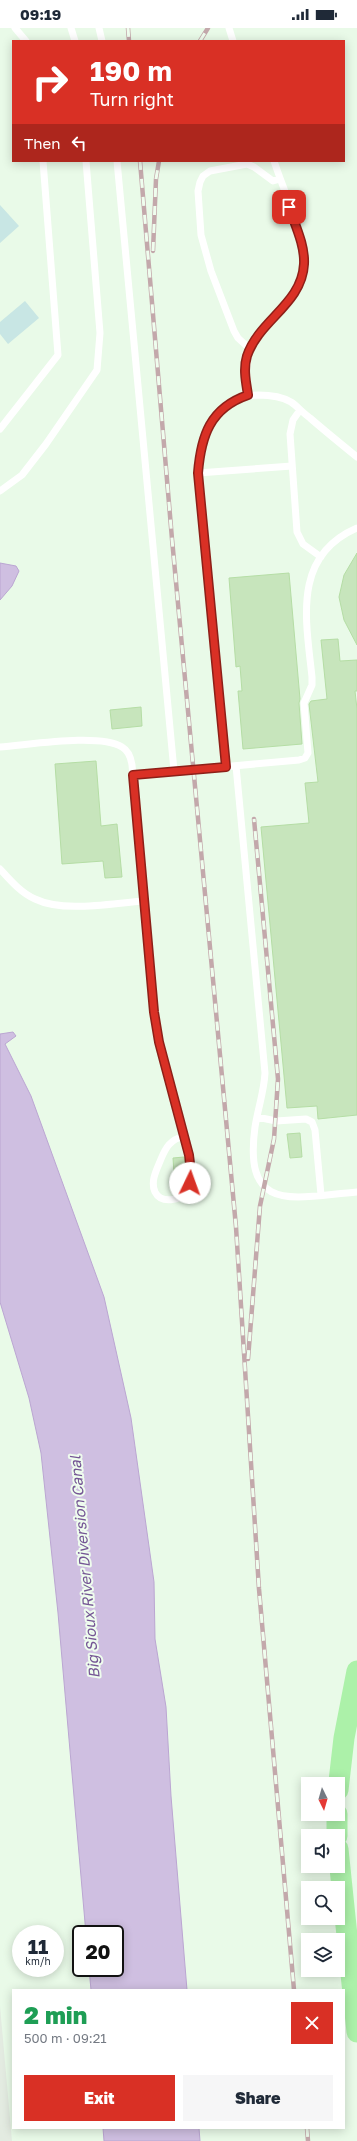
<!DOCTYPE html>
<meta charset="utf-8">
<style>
:root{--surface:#fff;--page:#f6f6f7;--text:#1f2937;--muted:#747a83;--accent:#d93025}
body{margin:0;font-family:"Golos Text",sans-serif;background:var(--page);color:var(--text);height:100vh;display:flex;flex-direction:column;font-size:15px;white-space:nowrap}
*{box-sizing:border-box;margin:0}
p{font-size:13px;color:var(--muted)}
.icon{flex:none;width:22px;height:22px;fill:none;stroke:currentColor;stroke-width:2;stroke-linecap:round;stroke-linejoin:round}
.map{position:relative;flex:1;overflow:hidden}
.drawer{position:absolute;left:12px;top:1961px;width:333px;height:140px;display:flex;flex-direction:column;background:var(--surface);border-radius:0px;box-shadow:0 2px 10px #0003}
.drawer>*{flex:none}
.top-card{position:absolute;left:12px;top:12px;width:333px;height:122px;border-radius:0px;box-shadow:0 2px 10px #0003;background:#d93025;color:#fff;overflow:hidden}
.needle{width:26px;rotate:175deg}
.controls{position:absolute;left:301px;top:1749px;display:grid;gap:8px}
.controls a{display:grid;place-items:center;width:44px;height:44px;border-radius:0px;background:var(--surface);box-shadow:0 2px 10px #0003;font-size:20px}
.speed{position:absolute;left:12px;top:1897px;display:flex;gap:8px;font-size:20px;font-weight:700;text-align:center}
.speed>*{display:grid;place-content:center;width:52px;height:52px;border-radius:50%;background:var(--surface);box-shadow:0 2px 10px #0003;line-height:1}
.speed small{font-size:10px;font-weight:400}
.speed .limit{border:2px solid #111;border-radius:6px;background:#fff;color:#111}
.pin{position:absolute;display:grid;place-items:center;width:34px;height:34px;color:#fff;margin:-17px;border-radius:8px;box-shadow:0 2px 6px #0006}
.me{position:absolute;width:44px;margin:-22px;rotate:3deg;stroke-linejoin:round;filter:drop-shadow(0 0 3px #0008)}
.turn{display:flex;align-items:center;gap:14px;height:84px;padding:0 12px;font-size:18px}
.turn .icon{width:52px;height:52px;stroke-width:2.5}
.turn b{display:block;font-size:28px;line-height:34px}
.then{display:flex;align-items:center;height:38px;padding:0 12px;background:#0003;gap:8px;font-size:15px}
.round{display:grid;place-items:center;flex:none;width:42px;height:42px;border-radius:0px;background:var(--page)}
.head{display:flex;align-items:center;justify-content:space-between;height:68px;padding:0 12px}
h1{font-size:24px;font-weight:800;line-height:30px;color:#1e9e55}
.button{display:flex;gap:8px;margin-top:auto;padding:8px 12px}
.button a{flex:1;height:46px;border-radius:0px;background:var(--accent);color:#fff;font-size:16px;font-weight:800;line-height:46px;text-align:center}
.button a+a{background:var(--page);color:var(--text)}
.status{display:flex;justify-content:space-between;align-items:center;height:28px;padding:0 20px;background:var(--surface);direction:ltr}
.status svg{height:11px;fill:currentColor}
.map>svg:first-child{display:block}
</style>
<div class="status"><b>09:19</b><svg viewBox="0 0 49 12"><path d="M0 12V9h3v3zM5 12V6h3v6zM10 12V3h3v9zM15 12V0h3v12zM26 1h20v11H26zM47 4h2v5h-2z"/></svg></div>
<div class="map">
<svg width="357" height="2113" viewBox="0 0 357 2113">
<rect width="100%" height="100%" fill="#e9fae8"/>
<!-- industrial -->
<path fill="#e3ebe1" d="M0,1978L12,2113H0Z"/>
<!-- green -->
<path fill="#c8e6e4" d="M0,177L19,198L0,215Z
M25,273L39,290L8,316L0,306V294Z"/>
<!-- water -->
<path fill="#cfbfe1" stroke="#bba6d2" d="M0,535L16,538L19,543L12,558L0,572Z
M13,1004L16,1008L5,1016L31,1068L104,1269L131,1390L154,1554L155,1611L166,1679L171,1768L187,1962H91L89,1940H115V1906H86L58,1585L41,1425L29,1370L0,1274V1006Z
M103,2100H199L200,2113H104Z"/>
<!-- building -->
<path fill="#c7e5bc" stroke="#b5dda5" d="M357,525V617L344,592L339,569L344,547Z
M289,545L300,671L299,675L302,716L243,721L238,663H242L240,638L236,639L229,550Z
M338,611L340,633L357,632V663H355L357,681V1087L318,1091L317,1078L287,1080L261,799L309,795L305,755L318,754L309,676L311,673L327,671L321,612Z
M141,679L142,698L112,701L110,682Z
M96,733L101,798L117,796L122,849L105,850L103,833L62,836L55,736Z
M300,1105L302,1129L290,1130L287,1106Z
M184,1129L186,1144L174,1145L173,1130Z"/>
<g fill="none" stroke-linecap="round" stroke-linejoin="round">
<!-- service -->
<path stroke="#fff" stroke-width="7" d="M15,0L26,13
M71,0L75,13
M99,0L102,13
M229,0L233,13
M117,133L174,743
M250,321L238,310L234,303L211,243L201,207L198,163L200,154L203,148L210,143L247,136L254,139L273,153L280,151
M249,367C240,322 255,311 284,279C292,270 300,260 303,248C309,217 284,164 274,133
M300,382L293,392L290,406L297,504L303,516L321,529
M0,401L58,327L43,133
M198,445L292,438
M0,463L22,447L46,416L97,342L100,305L86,133
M0,719C29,717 99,705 122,719C129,723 131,730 132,737L156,1000L191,1135C191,1144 191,1155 187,1163C181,1173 161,1176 155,1164C150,1153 157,1141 161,1131C166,1119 170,1112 184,1108
M236,738L265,1045C264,1064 258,1080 255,1099C243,1187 294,1169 357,1164
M226,739L198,445C201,408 215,368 258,367C269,367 281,368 291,374C297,378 303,385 310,390C325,403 341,416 357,429
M133,747L299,732L305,730L308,725L304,675L312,657V649C306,592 292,528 357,500
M0,841C10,852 21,865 35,871C64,885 112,875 144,873
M257,1089L276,1093L306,1091L312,1094L315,1102L321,1167"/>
<!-- primary -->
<path stroke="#acf1a9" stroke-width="21" d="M338,1762L344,1710L357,1643
M337,1786V1808
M338,1821L357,2004"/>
<defs>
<path id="rail" d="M128,0L129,13
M200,13L208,0
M140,133L172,511L236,1199L259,1561L294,1962
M153,223L156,151L159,133
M248,1331L260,1178L274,1111L278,1051L254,791
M307,2100L308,2113"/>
</defs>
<!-- rail casing -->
<use href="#rail" stroke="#c3a8ab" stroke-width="4.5"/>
<!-- rail -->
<use href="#rail" stroke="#effdee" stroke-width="3" stroke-dasharray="9" stroke-linecap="butt"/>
</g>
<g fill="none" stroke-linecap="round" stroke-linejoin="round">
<defs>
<path id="route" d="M190,1155L191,1144L189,1127L159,1014L154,984L133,747L226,739L198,445C201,408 210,380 248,367C246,354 243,341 247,328C259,292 302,276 304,236C305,217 295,197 289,179"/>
</defs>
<!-- route casing -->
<use href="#route" stroke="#8d1f18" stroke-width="10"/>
<!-- route -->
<use href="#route" stroke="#d93025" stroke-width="7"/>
</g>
<g text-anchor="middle" stroke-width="4" stroke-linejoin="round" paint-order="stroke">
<!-- water labels -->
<g font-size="15" font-style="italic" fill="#755695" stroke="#effdee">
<text transform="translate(85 1539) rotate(-95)" y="5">Big Sioux River Diversion Canal</text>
</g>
</g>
</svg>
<div class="controls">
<a><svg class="needle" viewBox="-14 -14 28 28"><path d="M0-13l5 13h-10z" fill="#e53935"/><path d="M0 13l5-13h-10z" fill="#747a83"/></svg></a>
<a><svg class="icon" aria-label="sound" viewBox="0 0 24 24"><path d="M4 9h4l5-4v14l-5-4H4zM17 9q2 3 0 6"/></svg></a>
<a><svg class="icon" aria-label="search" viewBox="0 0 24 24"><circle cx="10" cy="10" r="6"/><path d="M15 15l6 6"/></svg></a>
<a><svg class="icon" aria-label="layers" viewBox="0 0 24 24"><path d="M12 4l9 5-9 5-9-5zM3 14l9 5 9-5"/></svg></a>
</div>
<div class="speed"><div>11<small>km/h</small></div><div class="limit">20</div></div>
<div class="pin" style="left:289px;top:179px;background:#d93025"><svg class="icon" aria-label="arrive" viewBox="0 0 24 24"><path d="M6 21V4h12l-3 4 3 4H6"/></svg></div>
<svg class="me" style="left:190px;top:1155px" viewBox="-20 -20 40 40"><circle r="19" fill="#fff"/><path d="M0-13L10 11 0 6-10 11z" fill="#d93025"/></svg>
<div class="top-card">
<div class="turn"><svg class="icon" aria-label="right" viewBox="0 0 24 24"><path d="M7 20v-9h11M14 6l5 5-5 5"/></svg><div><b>190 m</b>Turn right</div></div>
<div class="then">Then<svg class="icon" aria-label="left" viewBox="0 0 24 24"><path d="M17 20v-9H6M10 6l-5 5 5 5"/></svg></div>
</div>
<section class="drawer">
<div class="head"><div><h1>2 min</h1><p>500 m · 09:21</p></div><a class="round" style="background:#d93025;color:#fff"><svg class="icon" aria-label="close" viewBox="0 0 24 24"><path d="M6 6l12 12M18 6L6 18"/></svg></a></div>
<div class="button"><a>Exit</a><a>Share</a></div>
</section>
</div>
